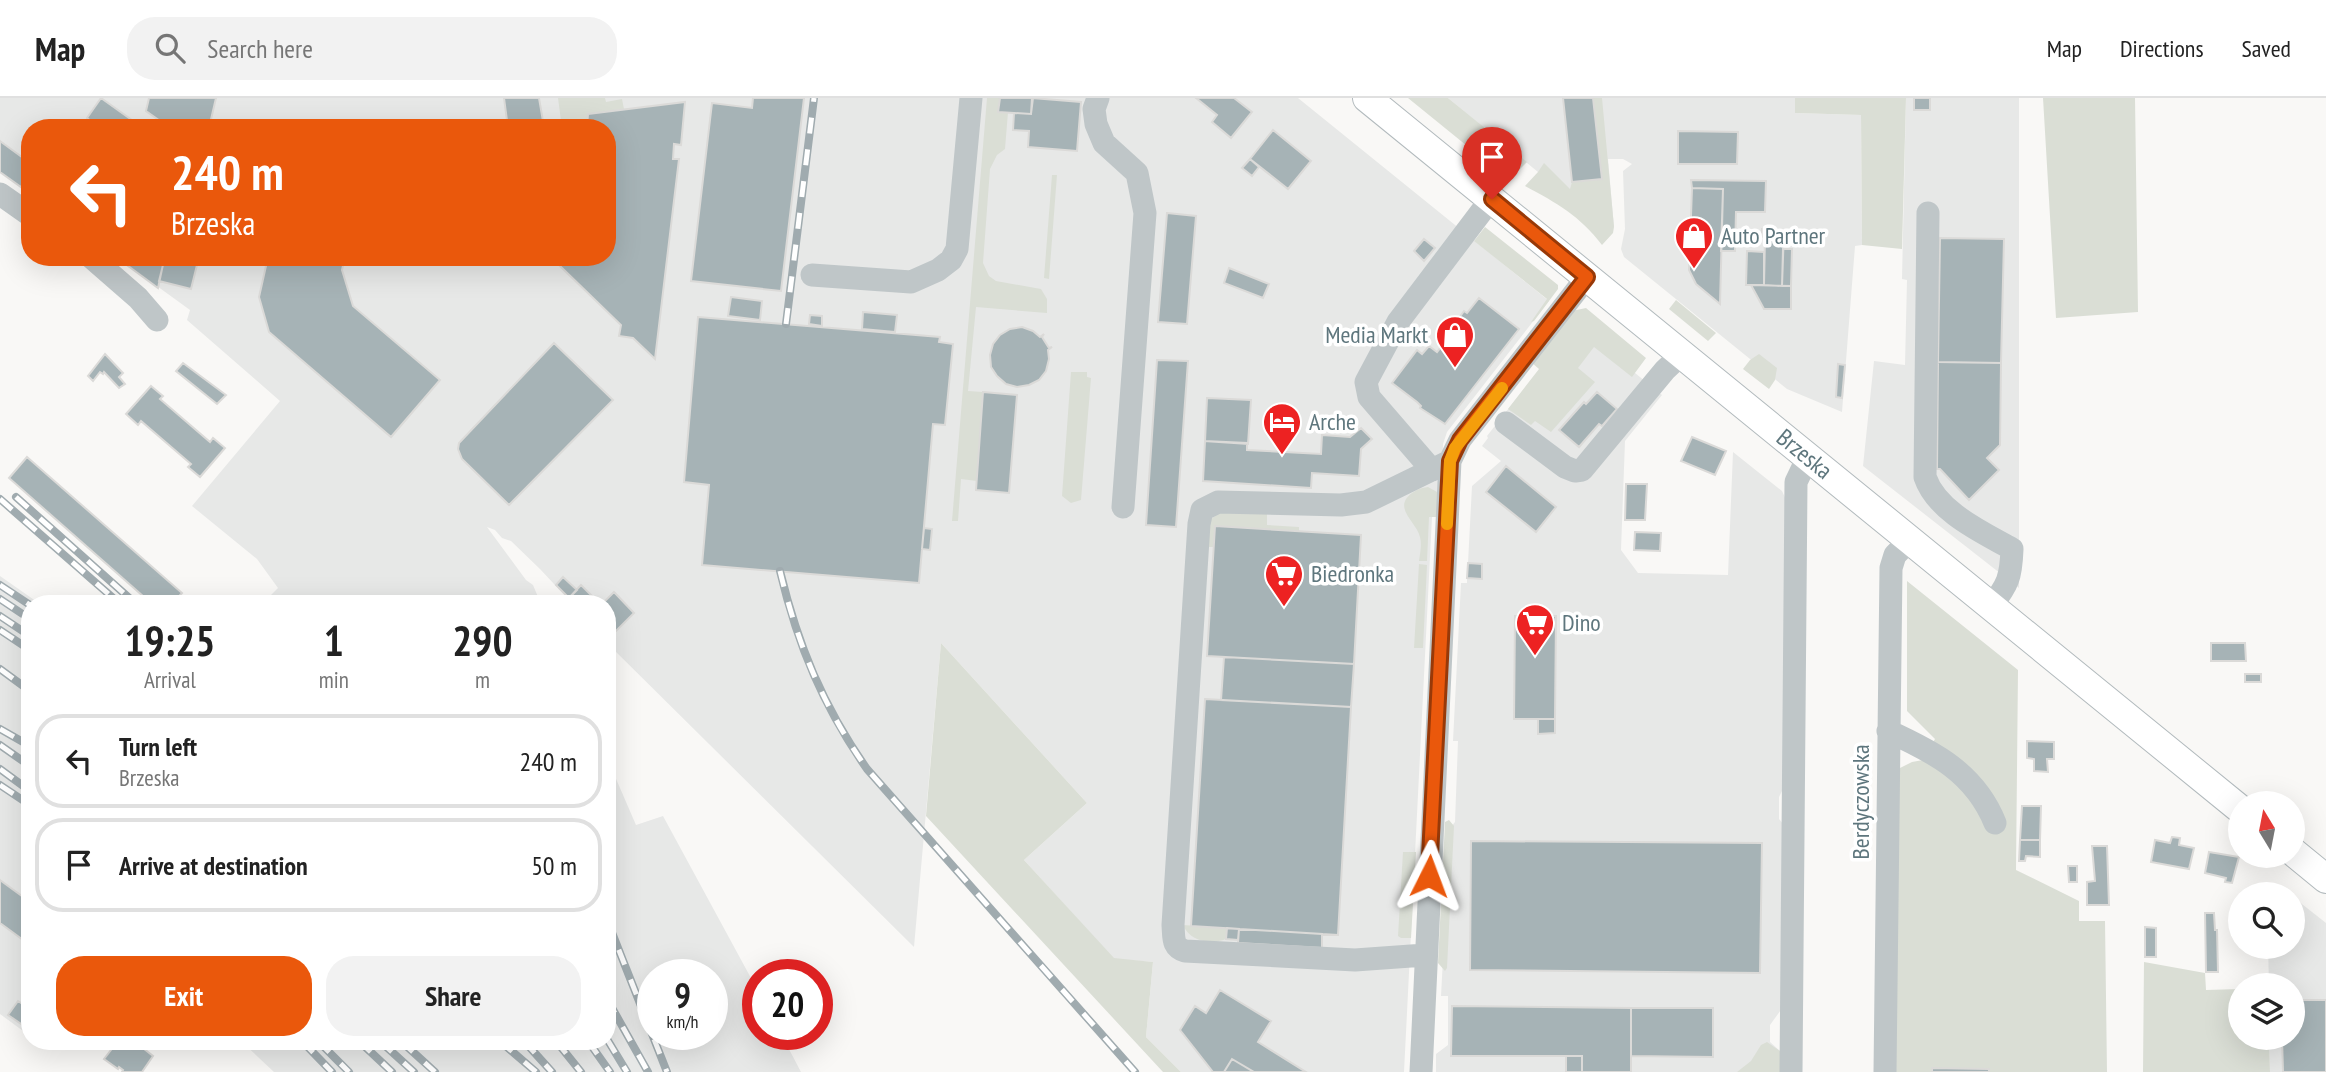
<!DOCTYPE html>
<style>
:root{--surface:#fff;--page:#f2f2f2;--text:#222;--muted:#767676;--line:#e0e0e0;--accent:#ea580c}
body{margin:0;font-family:"PT Sans Narrow",sans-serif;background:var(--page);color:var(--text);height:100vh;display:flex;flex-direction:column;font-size:26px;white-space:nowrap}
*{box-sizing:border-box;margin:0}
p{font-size:23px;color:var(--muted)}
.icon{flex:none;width:38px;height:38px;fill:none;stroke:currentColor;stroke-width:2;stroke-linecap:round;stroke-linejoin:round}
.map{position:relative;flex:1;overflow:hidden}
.sheet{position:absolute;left:21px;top:497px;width:595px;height:455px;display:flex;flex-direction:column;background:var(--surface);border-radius:28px;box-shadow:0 7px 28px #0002}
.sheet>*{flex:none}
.hud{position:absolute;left:21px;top:21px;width:595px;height:147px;border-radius:28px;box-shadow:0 7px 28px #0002;background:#ea580c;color:#fff;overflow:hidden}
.needle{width:46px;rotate:350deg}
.controls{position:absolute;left:2228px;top:693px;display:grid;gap:14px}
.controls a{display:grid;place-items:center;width:77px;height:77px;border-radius:50%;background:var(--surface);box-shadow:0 7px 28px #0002;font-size:35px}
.speed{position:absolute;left:637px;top:861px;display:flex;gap:14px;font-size:35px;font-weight:700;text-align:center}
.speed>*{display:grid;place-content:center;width:91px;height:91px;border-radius:50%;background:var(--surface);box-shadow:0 7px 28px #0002;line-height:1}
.speed small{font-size:18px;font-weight:400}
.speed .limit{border:10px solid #d22;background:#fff;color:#111}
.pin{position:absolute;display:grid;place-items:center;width:60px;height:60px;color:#fff;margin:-72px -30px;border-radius:50% 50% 50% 0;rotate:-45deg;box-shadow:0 0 7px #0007}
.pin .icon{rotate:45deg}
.me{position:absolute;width:77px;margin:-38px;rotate:3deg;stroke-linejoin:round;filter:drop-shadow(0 0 5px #0008)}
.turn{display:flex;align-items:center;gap:24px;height:147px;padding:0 35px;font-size:32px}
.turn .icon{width:91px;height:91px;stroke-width:2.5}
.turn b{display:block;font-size:49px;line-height:60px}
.eta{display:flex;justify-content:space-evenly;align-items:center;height:119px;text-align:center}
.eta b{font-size:42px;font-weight:800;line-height:49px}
.action{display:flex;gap:14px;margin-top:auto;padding:14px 35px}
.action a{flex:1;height:80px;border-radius:28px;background:var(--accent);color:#fff;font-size:28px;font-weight:800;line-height:80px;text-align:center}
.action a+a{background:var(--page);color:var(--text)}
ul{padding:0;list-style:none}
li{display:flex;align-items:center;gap:21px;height:94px;margin:0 14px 10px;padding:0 21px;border:4px solid var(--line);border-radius:28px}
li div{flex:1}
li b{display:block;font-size:26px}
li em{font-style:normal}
header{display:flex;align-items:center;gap:42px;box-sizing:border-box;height:98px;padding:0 35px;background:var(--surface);border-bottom:2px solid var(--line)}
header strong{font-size:33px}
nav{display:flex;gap:38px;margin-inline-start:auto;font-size:24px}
.search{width:490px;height:63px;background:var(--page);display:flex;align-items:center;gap:18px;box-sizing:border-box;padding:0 24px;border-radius:28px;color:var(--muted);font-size:26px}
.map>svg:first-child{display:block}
</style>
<header>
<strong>Map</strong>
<div class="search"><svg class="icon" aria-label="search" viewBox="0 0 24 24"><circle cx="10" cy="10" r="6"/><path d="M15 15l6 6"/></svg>Search here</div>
<nav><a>Map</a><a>Directions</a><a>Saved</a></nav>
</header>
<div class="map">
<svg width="2326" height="974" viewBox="0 0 2326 974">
<rect width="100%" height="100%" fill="#f9f8f6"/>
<!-- built -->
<path fill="#e7e8e7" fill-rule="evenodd" d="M0,0H1298L1549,203L1447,334L1443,346L1441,419H1432L1404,974H1181L1146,939L1153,864L1114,861L1024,762L1087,705L941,545L914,849L607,545V506H570L568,501L540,471L511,443L502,440L495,432L487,429L526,482L533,487L541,506H262L278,490L257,461L192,408L280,303L187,222L190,212L117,159H607V30H30V96L0,74Z
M1448,0H1795V15L1861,17L1862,147L1855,148L1842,314L1787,291L1624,159L1621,151L1625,131L1623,73L1632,66L1623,61H1608L1614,129L1538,74Z
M1906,0H2019V490L1863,368L1874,263L1905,267L1907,182L1902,181Z
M1575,226L1662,297L1625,343L1621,452L1638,475L1728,477L1733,354L1782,393L1788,406L1783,691L1779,699V721L1785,728L1783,909L1770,927V944L1780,953V974H1436V956L1448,947V898H1441L1450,730L1455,724L1458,643H1453L1461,485H1467V480H1482V466L1468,465L1472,388L1501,363L1482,348L1488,340L1487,338Z
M0,478L40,506H30V938L0,916Z
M607,660L636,727L663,718L758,893V936H781L801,974H274L241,943H607ZM653,877H712V936H653Z
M2293,799L2326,825V974H2270L2269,940H2292V887H2269L2268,849H2292Z"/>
<!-- green -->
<path fill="#daded5" d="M558,0H605L606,4L622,1L624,11L588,16L587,30H562Z
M987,0H1000L998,13L1008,14L1005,51L997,57L990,71L983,165L989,178L996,183L1041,191L1047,201V215L976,209L968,293L983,294L977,383L961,381L958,423H952Z
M1408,0H1448L1527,64L1509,82Z
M1593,0H1602L1614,129L1613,135L1602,147C1580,118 1557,105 1525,88L1538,74L1544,65L1570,91L1572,84L1602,81Z
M1795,0H1906L1902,151L1862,147L1861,17L1795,15Z
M2043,0H2135L2138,214L2056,220Z
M1052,77H1057L1049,181L1044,180Z
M1485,129L1558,187V191L1534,223L1531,224L1547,201L1474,143Z
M1676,202L1716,235L1708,243L1669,211Z
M1586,210L1646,260L1632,279L1594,249L1578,270L1595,284L1551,334L1535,323L1531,327L1508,311L1539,271L1531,264L1572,213Z
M1759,256L1777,270L1775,282L1769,291L1743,271L1750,262Z
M1071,274H1087V279L1091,280L1081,402L1071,405L1062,398Z
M1428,389L1437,394L1441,419H1429L1427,463H1419C1420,456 1422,446 1420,439C1416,423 1392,410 1412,395C1418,391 1421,390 1428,389Z
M1221,413H1267V427L1299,429V433L1216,428L1214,449H1208L1210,422Z
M1419,466L1427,467L1423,550H1414Z
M1907,483L2018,572L2016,772L2079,803V823H2105L2107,974H1893L1896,672L1912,664L1923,662L1935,641L1907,613Z
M941,545L1087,705L1024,762L1114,860L1153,864L1146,939L1181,974H1163L926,718Z
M1449,722L1454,728L1447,870L1445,873L1438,865L1445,724Z
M1403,754H1416L1411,840H1401L1398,838Z
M1183,827L1227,830L1226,841C1211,847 1190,844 1183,827Z
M2144,864L2205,875L2206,892L2240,891V940H2269L2270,974H2143Z
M1767,944L1780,953V974H1737L1751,963L1761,947Z"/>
<!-- building -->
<path fill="#a6b3b6" stroke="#dbdad8" stroke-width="2" d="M101,0L143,30H100L87,20Z
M149,0H216L209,30H170L146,13Z
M504,0H539L544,29L508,30Z
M753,0H804L781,193L691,183L712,5L752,10Z
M1000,0H1033L1031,16L998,14Z
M1032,0L1081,4L1077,53L1028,49L1029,33L1013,32L1014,15L1031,16Z
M1196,0H1234L1252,14L1231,40L1212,24L1217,17Z
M1563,0H1593L1602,81L1572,84Z
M1914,0H1930V12H1914Z
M685,4L681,47L674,46L673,61H679L655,261L633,240L619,238L621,227L560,168L566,159H607V30H587L588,16Z
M1273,32L1311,63L1288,91L1250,61Z
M1678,33L1738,34L1737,66H1678Z
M0,43L30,65V77L21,89L0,74Z
M1250,61L1259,69L1252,78L1242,70Z
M1691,82L1766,83L1765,114H1736L1735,153H1721L1723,91L1692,90Z
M1692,90L1723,91L1720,206L1696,186L1689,172Z
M1167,115L1196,118L1187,226L1158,224Z
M1762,131L1784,132L1782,188L1764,187L1765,139H1762Z
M1940,140L2004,141L2001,265L1938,264Z
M1424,141L1435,150L1424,163L1414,153Z
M1783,151H1792L1791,188H1782Z
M1747,153L1764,154V187H1746Z
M116,159H160L164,162L158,190Z
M165,159H199L191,191L159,183Z
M268,159H345L342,172L353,208L440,282L391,339L269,234L259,199Z
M1229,170L1269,186L1263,200L1224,185Z
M1751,187L1791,188V211H1764Z
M731,199L762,203L760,222L728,218Z
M1479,200L1519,231L1445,326L1420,310L1421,308L1417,304L1392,285L1417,252L1422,256L1429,248L1437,254L1462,222L1459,220L1464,213L1467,215Z
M863,214L897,217L895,234L862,231Z
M810,217L822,218V228L809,226Z
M698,219L940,239L939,244L953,246L945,327L933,326L919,485L702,467L709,387L684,384Z
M1022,229L1033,233L1040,239L1044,236L1042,239L1049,250L1052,249L1048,252L1049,261L1046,273L1039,282L1029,287L1017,289L1006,286L997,278L991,269L990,257L993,246L1000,237L1010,231Z
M554,245L613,302L509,407L462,361L458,351L459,345Z
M105,256L123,275L119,279L125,286L119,290L104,274L103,276L100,274L93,283L88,278Z
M1157,262L1188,263L1176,429L1146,427Z
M1938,264L2001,265L2000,347L1987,360L1999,372L1969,402L1940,371H1937Z
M183,265L226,297L217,306L176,273Z
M1838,266L1845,267L1842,300L1836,299Z
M151,288L163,298L160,301L210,344L213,340L225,350L200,379L188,369L191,366L141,323L138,327L126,316Z
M983,294L1017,297L1009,395L976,392Z
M1597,294L1617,311L1602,328L1599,326L1579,349L1559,332L1584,304L1586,306Z
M1207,300L1251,302L1248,346L1205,343Z
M1361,330L1372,341L1361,351L1359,378L1312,375L1311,390L1203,383L1205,343L1247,345V352L1321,356L1322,337L1350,339Z
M1692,339L1726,353L1715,377L1681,363Z
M27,359L182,495L172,506H152L9,380Z
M1506,368L1556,409L1536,434L1486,394Z
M1626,386H1647L1645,422H1625Z
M1215,428L1361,437L1354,566L1207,558Z
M924,430L932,431L930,452L922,451Z
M1635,434L1661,435L1660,453L1634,452Z
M1468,465L1482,466V481L1467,480Z
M563,479L577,492L569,500L556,487Z
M581,487L600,506H573L568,501Z
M614,494L634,515L608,541L607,506H602Z
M1515,518H1556L1555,621H1514Z
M2211,545H2245L2246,563H2211Z
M1224,559L1354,566L1351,609L1221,602Z
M2245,576H2261V584H2245Z
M1205,601L1351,609L1338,837L1191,828Z
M1538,621H1555V635L1538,636Z
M2027,643L2054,644V661H2047L2048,674L2034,673V661L2027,660Z
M2022,708H2041L2040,742H2020Z
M2172,739L2180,740L2179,747L2194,750L2189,771L2151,764L2155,742L2170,745Z
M2020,742H2040V759L2026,758L2025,763H2019Z
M1471,743L1762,745L1760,875L1470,872Z
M2092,748H2107L2109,807H2087V784L2095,783Z
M2209,754L2239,759L2232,785L2225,784L2226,780L2205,775Z
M2068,768H2077V784H2069Z
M0,782L30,804V847L0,825Z
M2205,815H2214L2215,832H2217L2218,874H2206Z
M2145,829L2156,830V859H2145Z
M1227,830L1239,831L1238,842L1226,841Z
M1239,831L1322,836V850L1238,845Z
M1220,892L1271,923L1258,944L1306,974H1254L1232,961L1224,974H1213L1180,932L1195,908L1206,915Z
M2292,896H2299V902H2326V974H2283L2282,940H2292Z
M18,903L30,911V932L8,917Z
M1452,908L1631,910V974H1582V958H1451Z
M1631,910H1713V959L1631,958Z
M118,943H134L153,958L142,974H122L123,972L119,969L118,971L104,961Z
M1566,958H1582V974H1566Z
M1232,961L1254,974H1224Z
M1932,970L1989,971V974H1932Z"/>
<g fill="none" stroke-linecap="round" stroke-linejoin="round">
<defs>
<g id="major">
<path id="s1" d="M1367,0L2240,711"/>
<path d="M2292,753L2326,781"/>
</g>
</defs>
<!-- major casing -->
<use href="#major" stroke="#b2babd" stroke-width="30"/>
<!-- minor -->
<path stroke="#bfc6c8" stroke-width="23" d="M1098,0L1094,11L1096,26L1104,45L1137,75L1145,115L1123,409
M0,96L30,117
M1928,115L1925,379C1937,414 1982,434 2012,451C2011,479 2008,487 1991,508
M91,159L138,200L157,222
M812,177L911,184L938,172L951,162L957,151L971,0
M1506,325L1565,369L1575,373L1582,372L1665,272L1682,256
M1432,372L1369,299L1366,284L1398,224L1491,101
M1888,633C1934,654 1975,675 1995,725
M1425,857L1355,862L1185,853C1172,849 1174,840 1173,827L1199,426L1202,412L1218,404L1341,407L1366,404L1450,363
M1421,974L1450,363L1460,342L1587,179
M1791,974L1796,384L1808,359
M1885,974L1891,470L1895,457L1910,442"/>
<!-- major -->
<use href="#major" stroke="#fff" stroke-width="28"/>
<defs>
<path id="rail" d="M786,226L814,0
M16,399L136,506
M0,401L120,506
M780,473C798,548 823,608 867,671L1135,974
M0,487L30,507
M0,501L30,521
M0,518L30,538
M0,532L30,552
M0,571L30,593
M0,631L30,648
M0,647L30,668
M0,671L30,693
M0,687L30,707
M607,822L667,974
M607,901L648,974
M607,941L627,974
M302,943L332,974
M318,943L349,974
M359,943L392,974
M380,943L414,974
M401,943L435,974
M500,943L536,974
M524,943L552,974
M556,943L581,974
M588,943L610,974"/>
</defs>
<!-- rail casing -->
<use href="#rail" stroke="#a0abaf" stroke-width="8"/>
<!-- rail -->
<use href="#rail" stroke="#fff" stroke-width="5" stroke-dasharray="16" stroke-linecap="butt"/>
</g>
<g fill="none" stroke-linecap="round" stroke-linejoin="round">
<defs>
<path id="route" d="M1429,778L1450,363L1460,342L1587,179L1492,101"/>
</defs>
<!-- route casing -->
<use href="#route" stroke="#983908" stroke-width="18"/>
<!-- route -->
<use href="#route" stroke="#ea580c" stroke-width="12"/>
<!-- slow -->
<path stroke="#f59e0b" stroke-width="12" d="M1447,426L1450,363L1455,350L1502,290"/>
</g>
<!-- icons -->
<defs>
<symbol id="shop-pin" viewBox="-11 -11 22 30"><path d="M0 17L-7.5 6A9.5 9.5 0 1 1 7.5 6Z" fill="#ed2222" stroke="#fff"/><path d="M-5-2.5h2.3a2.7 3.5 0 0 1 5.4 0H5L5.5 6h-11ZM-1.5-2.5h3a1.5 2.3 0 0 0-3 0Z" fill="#fff"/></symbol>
<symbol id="hotel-pin" viewBox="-11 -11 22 30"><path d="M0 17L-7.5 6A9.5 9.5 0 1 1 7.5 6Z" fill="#ed2222" stroke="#fff"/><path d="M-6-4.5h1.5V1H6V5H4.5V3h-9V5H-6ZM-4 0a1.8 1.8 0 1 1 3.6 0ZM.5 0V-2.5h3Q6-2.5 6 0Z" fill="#fff"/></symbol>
<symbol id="supermarket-pin" viewBox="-11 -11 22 30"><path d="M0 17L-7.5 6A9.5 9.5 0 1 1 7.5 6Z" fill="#ed2222" stroke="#fff"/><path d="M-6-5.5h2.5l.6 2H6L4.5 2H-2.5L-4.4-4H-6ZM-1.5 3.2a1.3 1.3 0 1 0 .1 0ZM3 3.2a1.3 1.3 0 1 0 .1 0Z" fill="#fff"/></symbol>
</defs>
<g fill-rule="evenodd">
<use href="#shop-pin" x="1672" y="116" width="44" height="60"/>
<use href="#shop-pin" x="1433" y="215" width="44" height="60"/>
<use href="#hotel-pin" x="1260" y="302" width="44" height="60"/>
<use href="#supermarket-pin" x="1262" y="454" width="44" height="60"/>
<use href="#supermarket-pin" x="1513" y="503" width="44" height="60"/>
</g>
<g text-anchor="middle" stroke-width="7" stroke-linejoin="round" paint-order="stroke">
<!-- poi labels -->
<g font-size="24" fill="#5e767d" stroke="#fff" text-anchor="start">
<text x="1721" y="146">Auto Partner</text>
<text x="1428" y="245" text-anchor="end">Media Markt</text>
<text x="1309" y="332">Arche</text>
<text x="1311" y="484">Biedronka</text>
<text x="1562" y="533">Dino</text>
</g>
<!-- street labels -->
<g font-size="24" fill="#5e767d" stroke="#fff">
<text dy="8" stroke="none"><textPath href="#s1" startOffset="564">Brzeska</textPath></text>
<text transform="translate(1861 704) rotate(-90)" y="8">Berdyczowska</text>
</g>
</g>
</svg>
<div class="controls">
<a><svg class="needle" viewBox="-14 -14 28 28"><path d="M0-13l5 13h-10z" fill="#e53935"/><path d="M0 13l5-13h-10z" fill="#767676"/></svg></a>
<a><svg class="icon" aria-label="search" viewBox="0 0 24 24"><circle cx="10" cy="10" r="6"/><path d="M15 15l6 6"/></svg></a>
<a><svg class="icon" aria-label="layers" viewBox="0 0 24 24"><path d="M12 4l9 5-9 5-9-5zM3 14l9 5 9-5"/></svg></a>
</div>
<div class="speed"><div>9<small>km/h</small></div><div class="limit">20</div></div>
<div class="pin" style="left:1492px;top:101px;background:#d93025"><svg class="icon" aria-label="arrive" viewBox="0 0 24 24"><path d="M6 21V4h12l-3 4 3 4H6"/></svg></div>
<svg class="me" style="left:1429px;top:778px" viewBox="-20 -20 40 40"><path d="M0-17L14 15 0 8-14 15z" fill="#ea580c" stroke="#fff" stroke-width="4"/></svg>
<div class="hud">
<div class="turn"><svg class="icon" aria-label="left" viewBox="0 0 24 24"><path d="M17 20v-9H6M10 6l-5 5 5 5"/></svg><div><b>240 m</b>Brzeska</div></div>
</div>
<section class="sheet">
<div class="eta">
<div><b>19:25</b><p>Arrival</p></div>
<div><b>1</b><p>min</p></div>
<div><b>290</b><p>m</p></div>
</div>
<ul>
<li><svg class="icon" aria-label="left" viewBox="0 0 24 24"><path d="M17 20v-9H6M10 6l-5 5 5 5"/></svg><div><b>Turn left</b><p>Brzeska</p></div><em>240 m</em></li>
<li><svg class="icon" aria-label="arrive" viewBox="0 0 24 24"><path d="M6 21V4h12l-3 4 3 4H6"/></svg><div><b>Arrive at destination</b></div><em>50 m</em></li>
</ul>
<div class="action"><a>Exit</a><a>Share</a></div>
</section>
</div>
